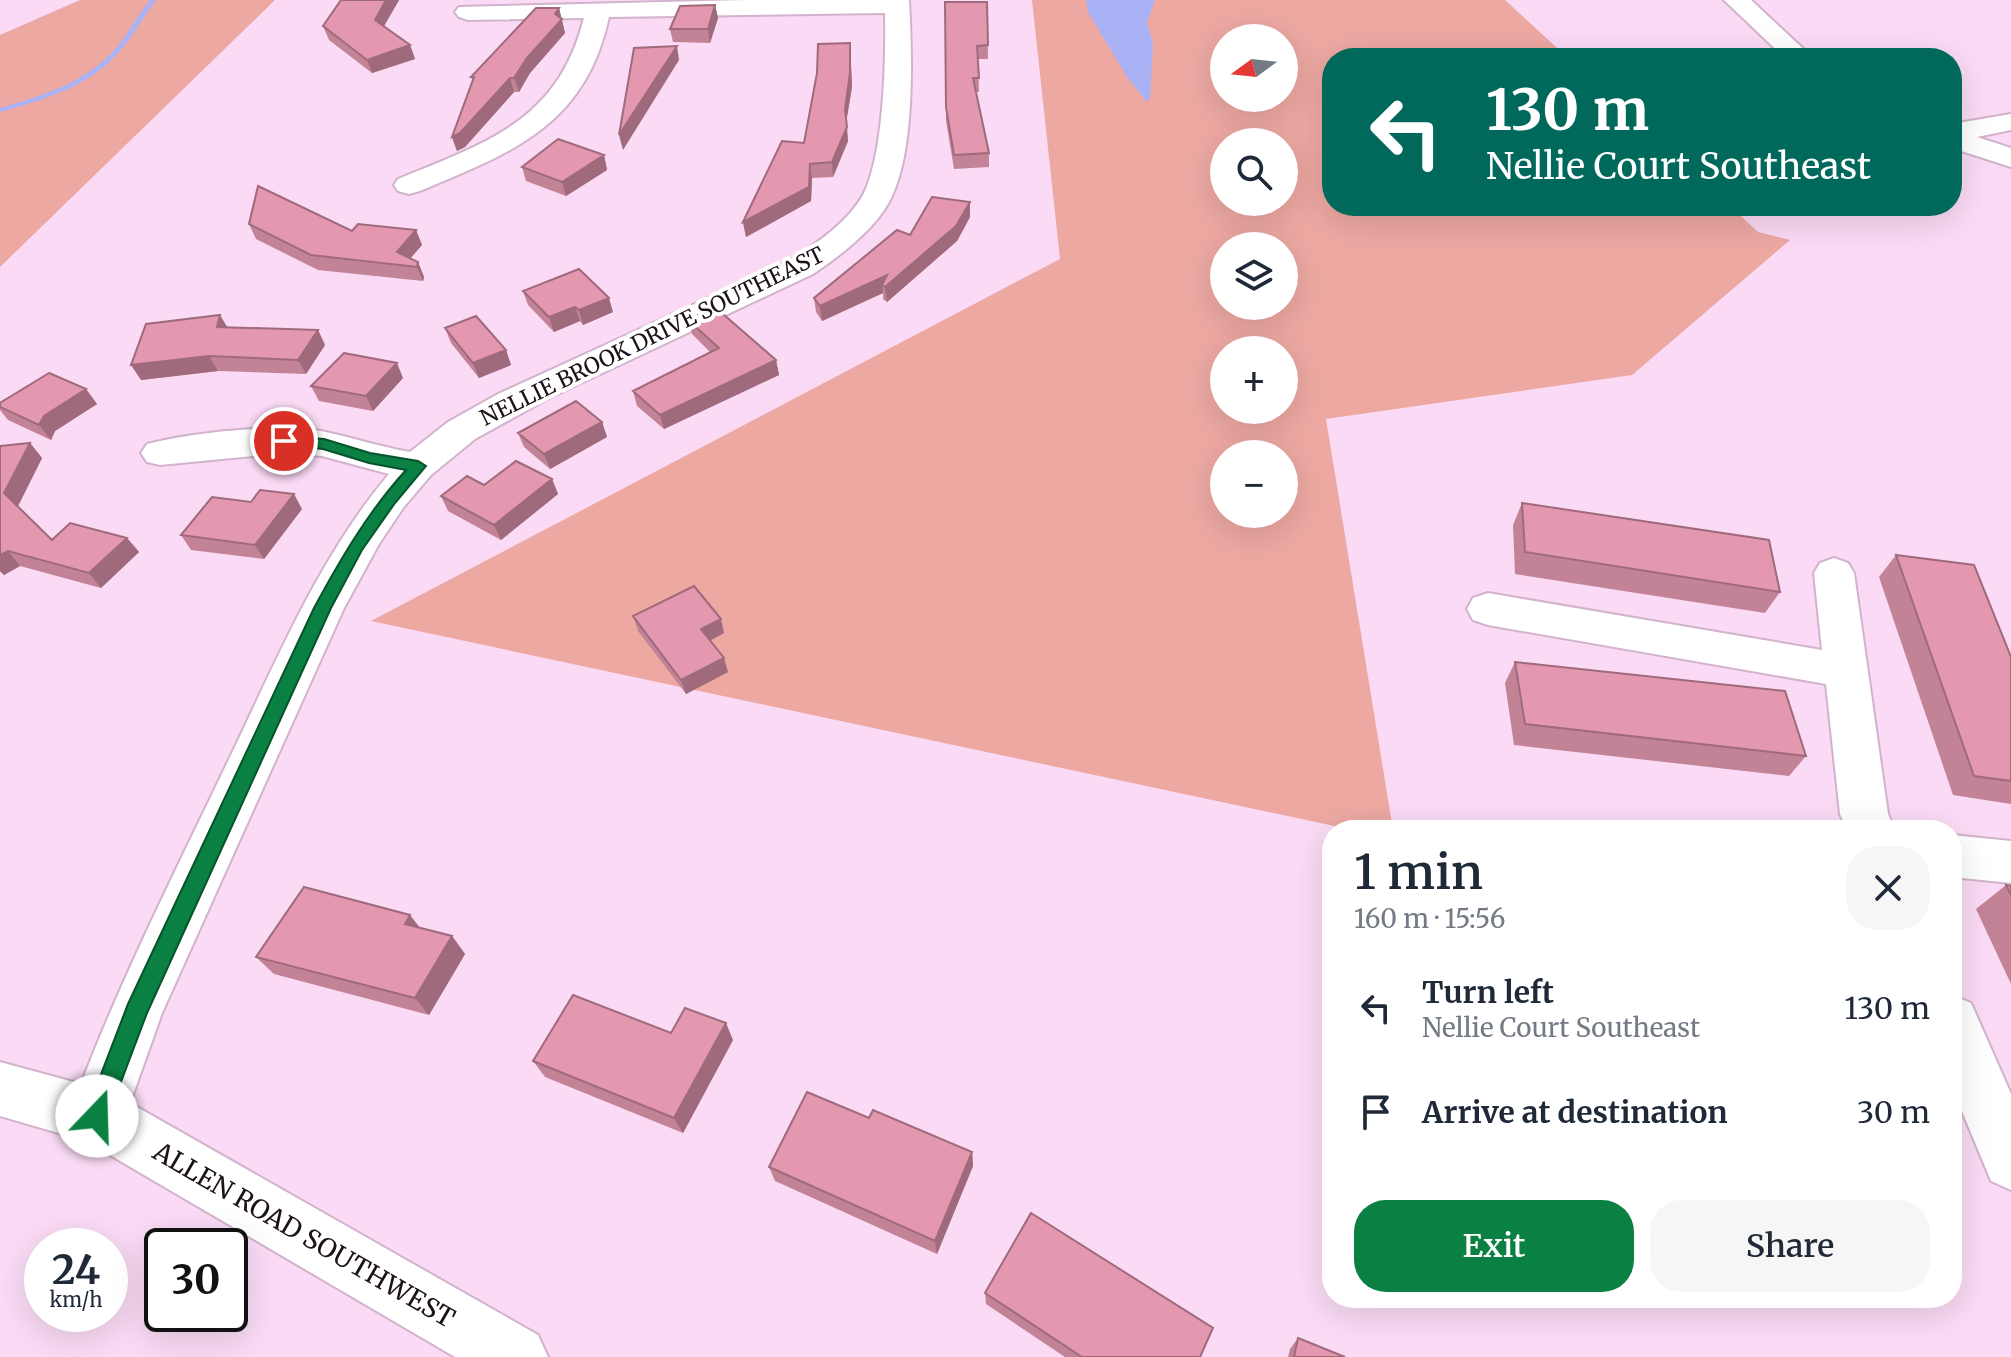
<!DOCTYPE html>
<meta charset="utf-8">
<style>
:root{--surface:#fff;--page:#f6f6f7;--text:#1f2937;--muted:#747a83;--accent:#0b8043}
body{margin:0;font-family:Merriweather,serif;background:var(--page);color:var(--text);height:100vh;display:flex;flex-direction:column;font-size:30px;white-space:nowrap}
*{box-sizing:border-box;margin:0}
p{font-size:26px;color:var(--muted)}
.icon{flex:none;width:44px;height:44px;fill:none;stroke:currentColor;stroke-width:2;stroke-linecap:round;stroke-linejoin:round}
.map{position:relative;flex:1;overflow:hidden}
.panel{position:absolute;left:1322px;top:820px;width:640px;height:488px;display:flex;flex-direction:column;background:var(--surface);border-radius:32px;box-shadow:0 8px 32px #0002}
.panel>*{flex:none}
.top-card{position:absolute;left:1322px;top:48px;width:640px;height:168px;border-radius:32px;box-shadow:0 8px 32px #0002;background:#00695c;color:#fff;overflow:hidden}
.needle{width:52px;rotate:255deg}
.fabs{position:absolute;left:1210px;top:24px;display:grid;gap:16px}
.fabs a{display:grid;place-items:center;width:88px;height:88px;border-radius:50%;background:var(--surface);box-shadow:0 8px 32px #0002;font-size:40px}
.speed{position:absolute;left:24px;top:1228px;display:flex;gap:16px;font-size:40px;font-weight:700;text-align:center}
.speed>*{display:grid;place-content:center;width:104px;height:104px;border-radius:50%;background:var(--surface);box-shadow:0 8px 32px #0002;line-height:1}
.speed small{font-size:20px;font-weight:400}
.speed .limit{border:4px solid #111;border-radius:12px;background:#fff;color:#111}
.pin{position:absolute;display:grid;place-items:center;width:68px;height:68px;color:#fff;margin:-34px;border:4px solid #fff;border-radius:50%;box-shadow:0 2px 8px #0007}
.me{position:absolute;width:88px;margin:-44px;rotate:21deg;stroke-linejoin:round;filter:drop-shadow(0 0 6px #0008)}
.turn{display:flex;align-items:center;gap:28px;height:168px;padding:0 32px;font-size:36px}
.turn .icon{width:104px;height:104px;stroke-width:2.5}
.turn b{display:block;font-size:56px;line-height:68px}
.round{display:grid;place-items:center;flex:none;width:84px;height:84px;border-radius:32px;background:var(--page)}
.head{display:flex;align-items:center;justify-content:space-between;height:136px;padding:0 32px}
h1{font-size:48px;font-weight:600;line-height:60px}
.cta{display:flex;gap:16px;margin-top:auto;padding:16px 32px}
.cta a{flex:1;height:92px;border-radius:32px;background:var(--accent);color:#fff;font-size:32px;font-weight:600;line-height:92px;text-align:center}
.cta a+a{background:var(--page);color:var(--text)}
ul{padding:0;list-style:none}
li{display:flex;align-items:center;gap:24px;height:104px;padding:0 32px}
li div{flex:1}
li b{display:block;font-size:30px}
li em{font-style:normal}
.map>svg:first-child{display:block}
</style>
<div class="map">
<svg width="2011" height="1357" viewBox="0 0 2011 1357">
<rect width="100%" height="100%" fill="#fadaf5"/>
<!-- green -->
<path fill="#eda8a2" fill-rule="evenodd" d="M80,0H275L0,267V35Z
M1032,0H1505L1568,58H1332V206H1730L1758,232L1790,240L1632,375L1326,419L1393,830H1353L371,621L1060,259ZM1224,38H1284V98H1224ZM1224,142H1284V202H1224ZM1224,246H1284V306H1224ZM1224,350H1284V410H1224ZM1224,454H1284V514H1224Z"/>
<!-- water -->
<path fill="#a9b2f4" d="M1086,0H1155L1147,22L1153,44L1150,97L1147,102L1127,77L1088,12Z"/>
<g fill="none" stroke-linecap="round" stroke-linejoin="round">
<!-- stream -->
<path fill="#a9b2f4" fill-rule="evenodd" d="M150,0H156C144,16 134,35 120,51C91,86 43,100 0,112V108C41,96 88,82 117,47C129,32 138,15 150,0Z"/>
<defs>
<path id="minor" d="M745,0H909C912,55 915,147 892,196C879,226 840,256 813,274L549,398L475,439L431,475L403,508L379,544L344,608L162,1013L130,1103L538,1335L548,1357H455L86,1141L0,1116V1062L81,1084C125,970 180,862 232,753C278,657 320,556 389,474L322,456L284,453L160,465L147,462L141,453L147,444C193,432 279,423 326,432C354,438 381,447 410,452L448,422L498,394L791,260C817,243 847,223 863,195C884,154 886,60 885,13L609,17C585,126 513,152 420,191L409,194L398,191L394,185L398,179C488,142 558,121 584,18L468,20L459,17L455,12L459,7Z
M1724,0H1751L1813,58H1785Z
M2011,114V130L1977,137L2011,148V167L1952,148V124Z
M1834,558L1848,563L1854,573L1888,814L1895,830H1847L1840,814L1826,684L1488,625L1473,620L1467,609L1473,598L1488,593L1822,650L1814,573L1820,563Z
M1952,835L2011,841V883L1952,877Z
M1952,995L1971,1003L2011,1094V1190L1991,1181L1952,1087Z"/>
</defs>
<!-- minor casing -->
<use href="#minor" stroke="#d2b3cd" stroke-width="4"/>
<!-- minor -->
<use href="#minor" fill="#fff" fill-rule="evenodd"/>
</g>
<!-- wall -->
<path fill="#c38397" d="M341,0H399L384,26L410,45L415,59L372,73L329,40L323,26Z
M945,2H987L988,59H978L979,92H976L989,153V167L954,169L946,121Z
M715,5L718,18L710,43L673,42L670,29Z
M559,8L565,33L530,73L519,92H514L465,147L457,151L452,137L473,82L471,77Z
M850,43L852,87L846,123L848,141L833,177L812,178L811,201L746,237L743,222L804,143Z
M604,155L607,170L566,196L526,181L522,167Z
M970,202V217L957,241L887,302L883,299V293L822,321L816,312L814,298L910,235Z
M249,224L352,231L416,230L422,245L410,258L418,262L424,277L423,281L318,270L256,239Z
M523,291L613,312L583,325L580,321L554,332L528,305Z
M688,320L776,360L779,375L664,429L637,406L633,391L710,352L692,334Z
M227,327L318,330L325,345L306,374L218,371L141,380Z
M445,328L506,350L511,365L479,378L451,343Z
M403,378L373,411L319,401L311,386Z
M86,389L97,404L55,431L51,440L8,420L0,410V403Z
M602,422L607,437L550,469L524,447L518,433Z
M30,443L42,458L18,506L52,540L127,538L139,552L101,588L20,566L4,575L0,571V446Z
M552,479L558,494L501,540L448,511L441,496L484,485Z
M1522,503L1780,592L1765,613L1515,574L1513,525Z
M302,509L264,559L191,550L181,535Z
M1896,555L2011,657V804L1953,795L1879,577Z
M633,616L724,633L710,641L728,672L686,694L638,631Z
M1515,662L1806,756L1789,776L1514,745L1505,683Z
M1724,823L1814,830H1719Z
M2006,885L2011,886V984L1976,909Z
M421,928L452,936L465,954L429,1015L274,974L256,957Z
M733,1040L683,1133L545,1077L533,1061Z
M869,1118L972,1152L973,1166L937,1254L775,1181L769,1167Z
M985,1293L1200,1357H1065L986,1304Z
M1298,1338L1345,1357H1288L1290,1349Z"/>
<!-- shaded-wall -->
<path fill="#9f6a7b" d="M386,0H399L380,33L375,20Z
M715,5L718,18L710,43L708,29Z
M559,8L565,33L530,73L519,92L514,78Z
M850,43L852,87L846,123L845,109Z
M410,45L415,59L372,73L367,60Z
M677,46L679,60L623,150L619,135Z
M510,78L514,92L465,147L457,151L452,137Z
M847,127L848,141L833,177L832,162Z
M604,155L607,170L566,196L562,182Z
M810,164L812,178L811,201L746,237L743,222Z
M970,202V217L957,241L887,302L885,287L882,285L883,293L822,321L820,306Z
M416,230L422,245L403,267L397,252Z
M418,262L424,277L423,281L417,267Z
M609,298L613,312L583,325L579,310Z
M575,307L580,321L554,332L549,317Z
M220,315L229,330L217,327Z
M318,330L325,345L306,374L298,360Z
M506,350L511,365L479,378L473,363Z
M209,356L218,371L141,380L131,365Z
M776,360L779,375L664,429L660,415Z
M397,363L403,378L373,411L366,396Z
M86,389L97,404L55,431L51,440L39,425L44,416Z
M602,422L607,437L550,469L544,454Z
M30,443L42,458L17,508L4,493Z
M552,479L558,494L501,540L494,525Z
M294,494L302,509L264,559L255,545Z
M127,538L139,552L101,588L89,573Z
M8,551L20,566L4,575L0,571V555Z
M721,619L724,633L705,643L701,629Z
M724,658L728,672L686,694L681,680Z
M410,915L424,933L405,924Z
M452,936L465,954L429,1015L415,998Z
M726,1023L733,1040L683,1133L674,1118Z
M972,1152L973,1166L937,1254L935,1241Z"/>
<!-- building -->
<path fill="#e398b0" stroke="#9f6a7b" stroke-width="2" d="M341,0H386L375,20L410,45L367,60L323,26Z
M945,2H987L988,45L977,46L979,78H973L989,153L954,155L946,107Z
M715,5L708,29H670L680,6Z
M536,8H559L555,14L562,19L526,59L514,78H510L460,133L452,137L474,77H471Z
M850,43V73L845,109L847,127L832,162L810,164L809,187L743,222L782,141L804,143L817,73L818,44Z
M677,46L619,135L634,48Z
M558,139L604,155L562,182L522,167Z
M258,186L352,231L358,224L416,230L397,252L418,262L417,267L311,255L249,224Z
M932,197L970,202L956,226L885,287L882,285L887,275L820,306L814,298L897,230L910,235Z
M579,269L609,298L579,310L575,307L549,317L523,291Z
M715,307L776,360L660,415L633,391L719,348L688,320Z
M220,315L217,327L318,330L298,360L209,356L131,365L146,324Z
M476,316L506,350L473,363L445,328Z
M344,353L397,363L366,396L311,386Z
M49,373L86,389L44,416L39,425L0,407V403Z
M576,401L602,422L544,454L518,433Z
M30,443L4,493L52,540L70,523L127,538L89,573L8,551L0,555V446Z
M516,461L552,479L494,525L441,496L467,476L484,485Z
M260,490L294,494L255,545L181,535L212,497L251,502Z
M1522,503L1769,540L1780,592L1525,552Z
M1896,555L1974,565L2011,657V781L1974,776Z
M694,586L721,619L701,629L724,658L681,680L633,616Z
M1515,662L1785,691L1806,756L1525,724Z
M1724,823L1813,829L1814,830H1726Z
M2006,885L2011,886V895Z
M304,887L410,915L405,924L452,936L415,998L256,957Z
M573,995L671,1033L685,1008L726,1023L674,1118L533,1061Z
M807,1092L869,1118L873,1110L972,1152L935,1241L769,1167Z
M1031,1213L1213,1328L1200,1357H1082L985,1293Z
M1298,1338L1345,1357H1294Z"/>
<!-- route -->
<path fill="#0b8043" stroke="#07532c" stroke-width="2" d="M284,436L324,439L370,453L418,461L426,466L395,503L362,550L331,608L147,1013L105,1124L97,1128L89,1124L85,1116L128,1004L314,608C341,558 368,512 406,470L369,463L323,449L278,444L276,441Z"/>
<g text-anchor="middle" stroke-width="8" stroke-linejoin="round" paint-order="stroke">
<!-- street labels -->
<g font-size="22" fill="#1d121b" stroke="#fff">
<text transform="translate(652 336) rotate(-26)" y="8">NELLIE BROOK DRIVE SOUTHEAST</text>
</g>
<!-- near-street labels -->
<g font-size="26" fill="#1d121b" stroke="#fff">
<text transform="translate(304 1235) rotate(30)" y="9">ALLEN ROAD SOUTHWEST</text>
</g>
</g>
</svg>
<div class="fabs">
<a><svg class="needle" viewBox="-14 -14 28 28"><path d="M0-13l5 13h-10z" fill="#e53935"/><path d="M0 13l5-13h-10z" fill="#747a83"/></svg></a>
<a><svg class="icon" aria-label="search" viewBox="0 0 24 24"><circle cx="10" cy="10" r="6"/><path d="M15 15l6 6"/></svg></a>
<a><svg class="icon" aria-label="layers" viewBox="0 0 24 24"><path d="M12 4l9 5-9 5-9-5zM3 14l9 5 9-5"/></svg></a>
<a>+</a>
<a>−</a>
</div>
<div class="speed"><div>24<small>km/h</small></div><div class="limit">30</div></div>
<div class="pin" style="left:284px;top:441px;background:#d93025"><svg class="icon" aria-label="arrive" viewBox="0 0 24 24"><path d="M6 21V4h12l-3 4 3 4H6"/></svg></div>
<svg class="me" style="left:97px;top:1116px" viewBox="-20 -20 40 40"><circle r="19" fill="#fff"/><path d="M0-13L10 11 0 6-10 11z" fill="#0b8043"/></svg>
<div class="top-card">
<div class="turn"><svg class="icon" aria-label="left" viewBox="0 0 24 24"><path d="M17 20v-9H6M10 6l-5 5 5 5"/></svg><div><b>130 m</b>Nellie Court Southeast</div></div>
</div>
<section class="panel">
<div class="head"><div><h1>1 min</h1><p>160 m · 15:56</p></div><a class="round"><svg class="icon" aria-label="close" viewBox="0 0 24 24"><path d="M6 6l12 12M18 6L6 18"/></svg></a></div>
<ul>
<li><svg class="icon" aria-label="left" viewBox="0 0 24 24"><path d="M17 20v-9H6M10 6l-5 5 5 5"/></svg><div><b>Turn left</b><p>Nellie Court Southeast</p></div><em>130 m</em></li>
<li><svg class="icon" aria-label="arrive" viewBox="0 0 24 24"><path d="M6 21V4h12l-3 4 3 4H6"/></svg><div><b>Arrive at destination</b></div><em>30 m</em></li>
</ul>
<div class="cta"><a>Exit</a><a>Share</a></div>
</section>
</div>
